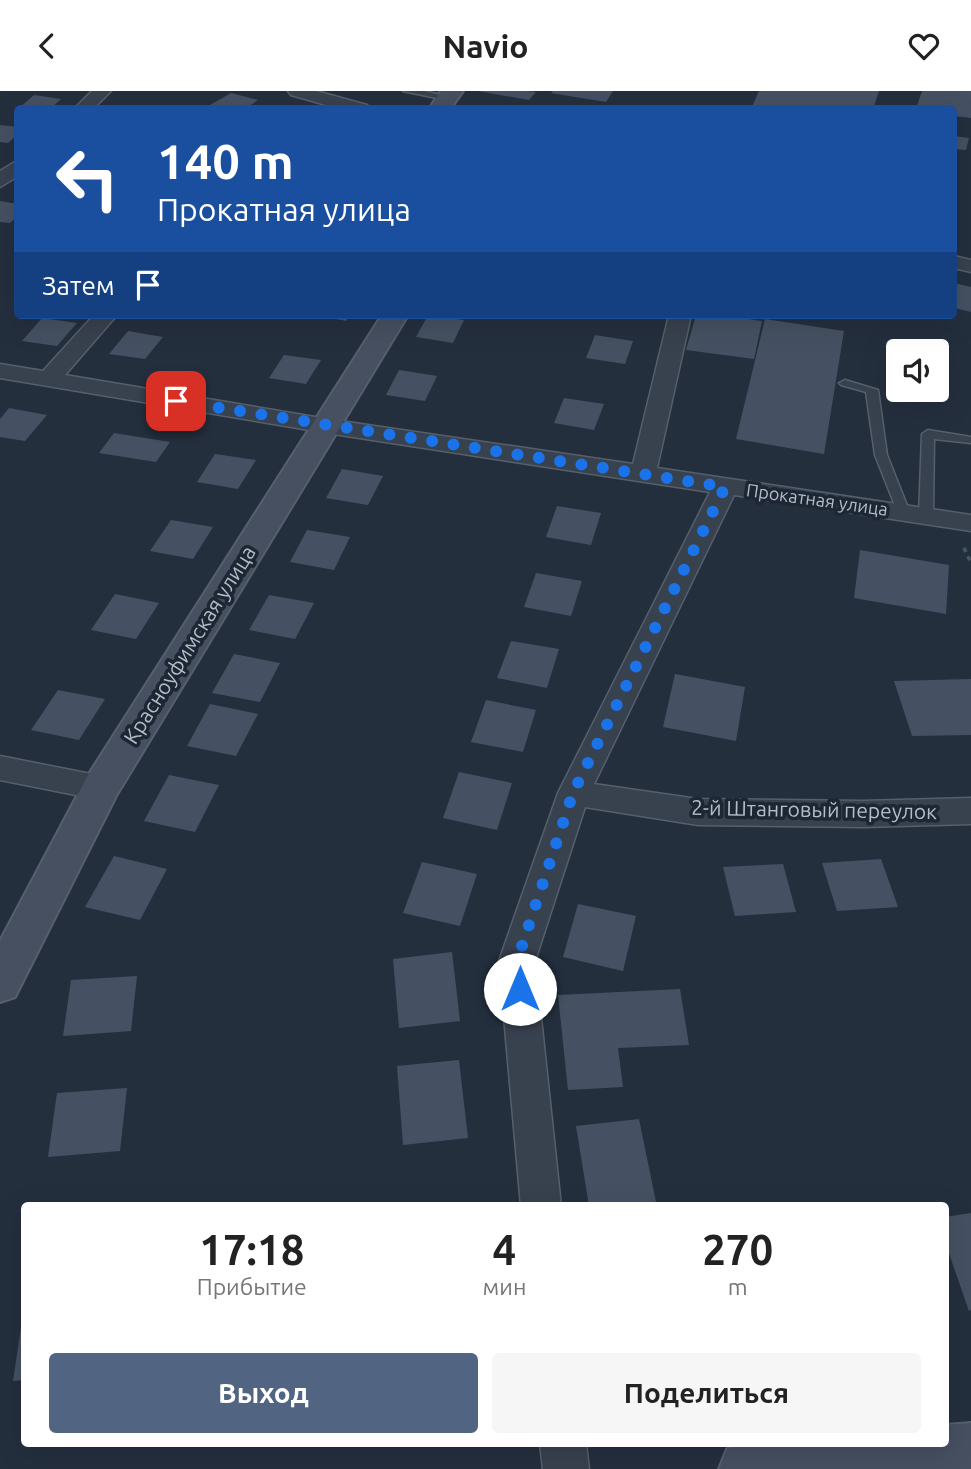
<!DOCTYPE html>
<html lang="ru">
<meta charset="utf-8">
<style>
:root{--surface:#fff;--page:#f6f6f6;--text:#222;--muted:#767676;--accent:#516482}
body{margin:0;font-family:Ubuntu,sans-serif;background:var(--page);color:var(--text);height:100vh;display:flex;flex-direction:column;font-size:26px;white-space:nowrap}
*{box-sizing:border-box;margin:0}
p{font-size:23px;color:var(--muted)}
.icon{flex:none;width:38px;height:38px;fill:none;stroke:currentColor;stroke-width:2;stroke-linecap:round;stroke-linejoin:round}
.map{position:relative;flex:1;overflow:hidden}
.panel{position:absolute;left:21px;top:1111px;width:928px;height:245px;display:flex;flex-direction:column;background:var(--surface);border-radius:7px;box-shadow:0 7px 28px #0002}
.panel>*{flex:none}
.banner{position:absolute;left:14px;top:14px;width:943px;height:214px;border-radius:7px;box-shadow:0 7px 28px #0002;background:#1a4fa0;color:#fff;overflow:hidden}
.fabs{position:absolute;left:886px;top:248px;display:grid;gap:14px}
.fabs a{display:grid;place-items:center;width:63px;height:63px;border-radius:7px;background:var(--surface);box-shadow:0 7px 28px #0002;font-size:35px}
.pin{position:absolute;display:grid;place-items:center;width:60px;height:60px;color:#fff;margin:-30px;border-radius:14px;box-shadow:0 4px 10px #0006}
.me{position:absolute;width:77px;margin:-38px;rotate:0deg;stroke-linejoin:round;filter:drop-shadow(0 0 5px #0008)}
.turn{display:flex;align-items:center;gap:24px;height:147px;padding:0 28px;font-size:32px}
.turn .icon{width:91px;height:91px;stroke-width:2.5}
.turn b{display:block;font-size:49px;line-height:60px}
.then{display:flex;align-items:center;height:66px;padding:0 28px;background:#0003;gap:14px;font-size:26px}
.eta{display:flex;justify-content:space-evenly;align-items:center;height:119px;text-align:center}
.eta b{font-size:42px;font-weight:700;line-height:49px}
.action{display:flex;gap:14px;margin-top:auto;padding:14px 28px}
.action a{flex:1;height:80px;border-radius:7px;background:var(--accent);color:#fff;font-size:28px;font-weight:700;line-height:80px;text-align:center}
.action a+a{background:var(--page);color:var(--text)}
header{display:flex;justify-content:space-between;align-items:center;height:91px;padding:0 28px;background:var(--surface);font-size:32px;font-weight:700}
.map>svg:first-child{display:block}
</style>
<header><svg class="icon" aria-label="back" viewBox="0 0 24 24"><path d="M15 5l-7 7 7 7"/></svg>Navio<svg class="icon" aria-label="heart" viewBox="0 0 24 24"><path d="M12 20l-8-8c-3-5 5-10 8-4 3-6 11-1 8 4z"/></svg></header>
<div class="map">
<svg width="971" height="1378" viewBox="0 0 971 1378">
<rect width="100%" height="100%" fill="#242f3e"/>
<!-- building -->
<path fill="#455162" d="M478,0H528L536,1L529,9Z
M553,0H613L606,11L551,2Z
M759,0H879L873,18H751Z
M922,0H971V27L954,25V18H916Z
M231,2L258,9L245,18H223L210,14Z
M34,4L61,8L50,18H18Z
M0,34L18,36V43L8,52L0,51Z
M954,45L969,47L966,59L954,58Z
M0,110L18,113V125L10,132L0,131Z
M954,192L971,196V221L954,217Z
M315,224H350L346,230Z
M428,224L464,229L453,252L416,246Z
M696,224H721L762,230L754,268L686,259Z
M42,227L77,232L57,255L22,250Z
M765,228L844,240L824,363L736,348Z
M128,240L163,246L145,268L109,263Z
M595,244L633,250L625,273L586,267Z
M284,264L321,269L306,293L269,287Z
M399,279L437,285L425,310L386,304Z
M564,307L604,313L594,339L554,332Z
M9,317L47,324L25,350L0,346V328Z
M114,342L170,351L156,371L99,362Z
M215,363L256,369L238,398L197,391Z
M342,378L383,385L368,414L326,407Z
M557,415L601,422L591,454L546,446Z
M171,429L213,436L193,468L150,460Z
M307,439L350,446L334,479L290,471Z
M860,459L949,474L946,523L854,507Z
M536,482L582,490L571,525L524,516Z
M115,503L159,512L136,548L91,539Z
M269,504L314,512L295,548L249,539Z
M511,550L559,558L547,597L497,587Z
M234,563L280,572L260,611L212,602Z
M675,583L745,596L736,650L663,636Z
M971,588V644L912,645L894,590Z
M58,599L105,608L79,649L31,639Z
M486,609L536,619L523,661L471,651Z
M210,613L258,623L236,665L187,655Z
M459,681L512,692L497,739L443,727Z
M169,684L219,694L195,741L144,730Z
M114,765L167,778L140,829L85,816Z
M881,768L898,816L837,820L822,772Z
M422,771L477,783L460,835L403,822Z
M783,773L796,821L735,825L723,776Z
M578,813L636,825L623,880L563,866Z
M452,861L460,930L399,937L393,868Z
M137,885L131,940L63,945L71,889Z
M680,898L689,954L618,957L623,996L568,999L558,904Z
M459,969L468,1047L403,1054L397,975Z
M127,997L120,1060L48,1066L57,1002Z
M639,1028L656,1111L589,1115L576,1035Z
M971,1122V1219L969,1220L945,1151V1126Z
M23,1223L24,1289L13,1290Z"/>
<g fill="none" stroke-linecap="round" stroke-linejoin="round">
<defs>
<path id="lane" d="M403,0H424L450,6L446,9Z
M845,289L878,299L887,364L910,422L909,425H899L898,422L875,364L866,301L841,294L839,292Z
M928,339L971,346V352L934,348L933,425L926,429L919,425L922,343Z"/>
<path id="street" d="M92,0H111L93,18H74Z
M288,0H316L367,14L369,18H340L291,4Z
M18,69V85L0,96V80Z
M954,165L971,169V181L954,177Z
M94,224H117L65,284L327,328L633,373L669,224H691L657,377L971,424V440L734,404L594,693L698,708L863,710L971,707V733L863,736L698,734L585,716L535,870L561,1115H521L499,870L558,702L710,401L327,342L0,287V273L43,280Z
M0,665L101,685L112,688L117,697L112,706L101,709L0,689Z
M540,1353H586L589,1378H543Z"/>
<path id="secondary" d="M441,0H463L450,18H429Z
M382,224H408L116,705L15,906L0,911V850L87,686Z
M971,1332V1378H719L727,1358L740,1353H945V1334Z"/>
</defs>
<!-- lane casing -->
<use href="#lane" stroke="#565f6c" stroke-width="3"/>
<!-- street casing -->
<use href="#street" stroke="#565f6c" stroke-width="3"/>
<!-- secondary casing -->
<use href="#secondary" stroke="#565f6c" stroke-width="4"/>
<!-- path -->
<path stroke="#44595c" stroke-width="3.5" stroke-dasharray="4.5 4.5" stroke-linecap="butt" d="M964,457L971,472"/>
<!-- lane -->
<use href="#lane" fill="#38414e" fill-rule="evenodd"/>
<!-- street -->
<use href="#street" fill="#38414e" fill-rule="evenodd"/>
<!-- secondary -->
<use href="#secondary" fill="#465061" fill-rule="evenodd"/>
</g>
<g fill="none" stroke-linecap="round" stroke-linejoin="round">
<!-- route -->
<path stroke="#1a73e8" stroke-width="12" stroke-dasharray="0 21.6" d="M176,310L725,396L573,702L517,870L520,898"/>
</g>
<g text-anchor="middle" stroke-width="7" stroke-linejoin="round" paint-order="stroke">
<!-- far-street labels -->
<g font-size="18" fill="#b4bcc9" stroke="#1d2633">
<text transform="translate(817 409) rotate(8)" y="6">Прокатная улица</text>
</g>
<!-- street labels -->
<g font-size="21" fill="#b4bcc9" stroke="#1d2633">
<text transform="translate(190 554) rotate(-58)" y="7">Красноуфимская улица</text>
<text transform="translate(814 719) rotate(1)" y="7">2-й Штанговый переулок</text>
</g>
</g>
</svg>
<div class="fabs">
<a><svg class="icon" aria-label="sound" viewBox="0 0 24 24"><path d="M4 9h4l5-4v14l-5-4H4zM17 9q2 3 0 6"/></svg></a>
</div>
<div class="pin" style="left:176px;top:310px;background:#d93025"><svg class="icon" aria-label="arrive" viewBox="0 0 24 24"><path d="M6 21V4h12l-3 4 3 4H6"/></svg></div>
<svg class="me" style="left:520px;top:898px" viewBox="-20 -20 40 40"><circle r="19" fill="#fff"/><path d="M0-13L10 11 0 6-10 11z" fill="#1a73e8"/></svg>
<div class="banner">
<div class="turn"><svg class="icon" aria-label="left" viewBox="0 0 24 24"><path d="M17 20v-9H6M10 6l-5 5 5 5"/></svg><div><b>140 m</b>Прокатная улица</div></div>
<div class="then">Затем<svg class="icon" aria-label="arrive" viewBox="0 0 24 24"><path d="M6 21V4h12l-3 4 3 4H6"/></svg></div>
</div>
<section class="panel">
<div class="eta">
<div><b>17:18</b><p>Прибытие</p></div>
<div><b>4</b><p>мин</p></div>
<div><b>270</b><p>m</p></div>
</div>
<div class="action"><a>Выход</a><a>Поделиться</a></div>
</section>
</div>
